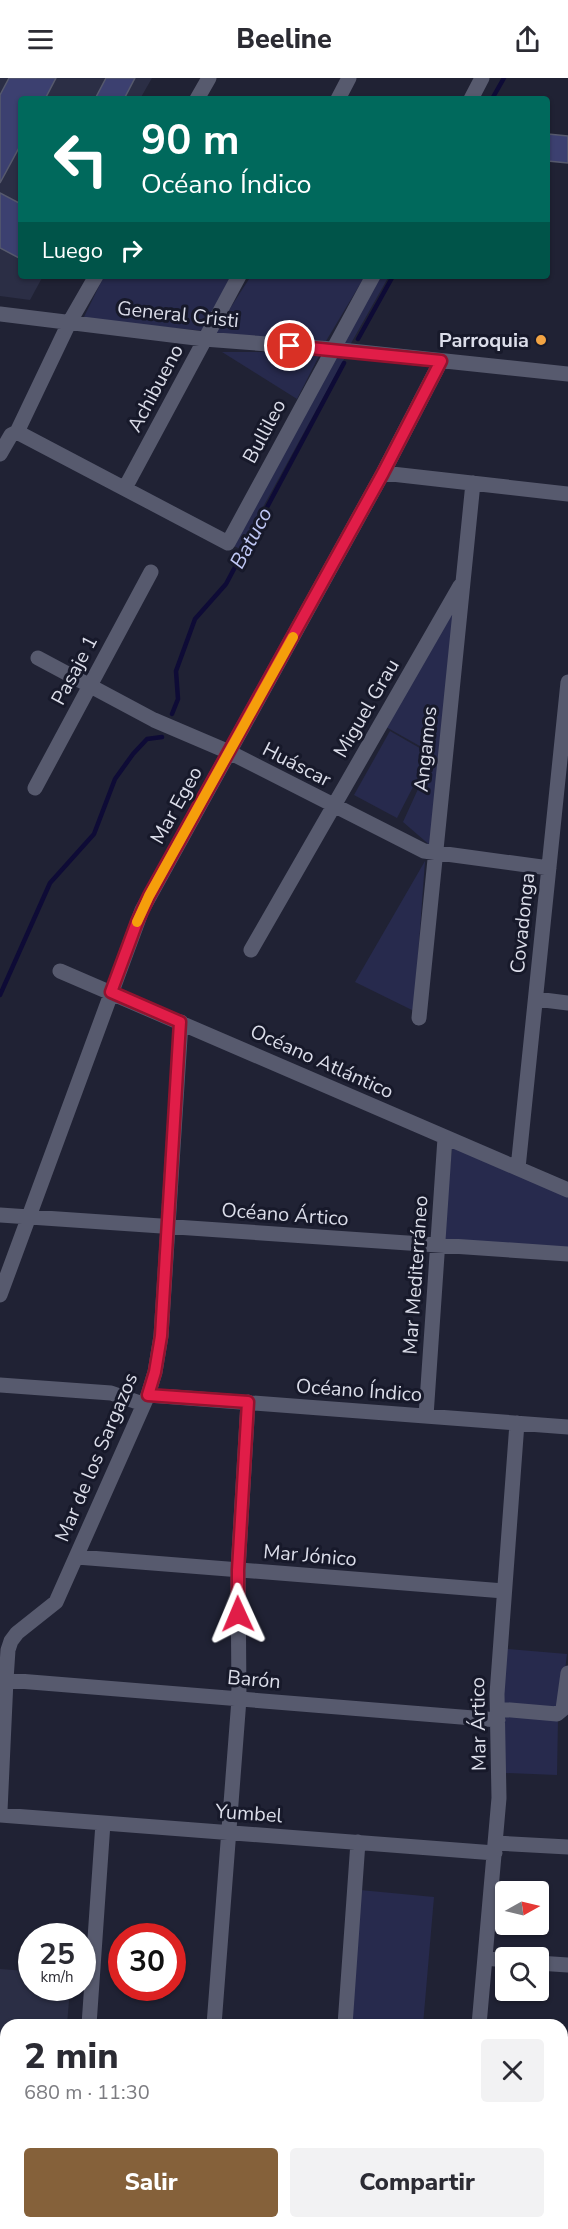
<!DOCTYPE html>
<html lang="es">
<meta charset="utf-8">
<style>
:root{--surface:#fff;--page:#f2f2f3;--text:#2b2b33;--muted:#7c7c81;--accent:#85613a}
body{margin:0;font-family:"Nunito Sans",sans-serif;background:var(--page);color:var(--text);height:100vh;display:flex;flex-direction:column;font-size:22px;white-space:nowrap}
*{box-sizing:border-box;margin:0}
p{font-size:20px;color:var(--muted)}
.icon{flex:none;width:33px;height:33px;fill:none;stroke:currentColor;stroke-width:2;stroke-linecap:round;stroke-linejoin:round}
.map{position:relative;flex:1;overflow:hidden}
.side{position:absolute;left:0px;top:1941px;width:568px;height:210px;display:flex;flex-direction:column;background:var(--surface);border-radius:18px 18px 0 0;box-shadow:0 2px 4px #0004}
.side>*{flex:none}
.guide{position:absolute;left:18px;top:18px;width:532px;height:183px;border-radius:6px;box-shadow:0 2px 4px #0004;background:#00695c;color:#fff;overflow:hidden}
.needle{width:39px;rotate:82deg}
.fabs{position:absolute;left:495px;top:1803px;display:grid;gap:12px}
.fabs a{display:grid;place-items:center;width:54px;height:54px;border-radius:6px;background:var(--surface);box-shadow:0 2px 4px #0004;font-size:30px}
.speed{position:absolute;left:18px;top:1845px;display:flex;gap:12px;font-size:30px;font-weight:700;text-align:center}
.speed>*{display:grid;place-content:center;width:78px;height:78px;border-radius:50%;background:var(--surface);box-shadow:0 2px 4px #0004;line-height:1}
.speed small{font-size:15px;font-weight:400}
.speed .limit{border:9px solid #d22;background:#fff;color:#111}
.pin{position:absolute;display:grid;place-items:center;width:51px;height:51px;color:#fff;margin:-26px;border:3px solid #fff;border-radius:50%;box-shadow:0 2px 6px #0007}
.me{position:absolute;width:66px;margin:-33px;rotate:359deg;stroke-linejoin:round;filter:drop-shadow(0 0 4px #0008)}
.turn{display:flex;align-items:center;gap:21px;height:126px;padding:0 24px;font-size:27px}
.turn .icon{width:78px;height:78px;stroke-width:2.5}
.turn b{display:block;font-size:42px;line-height:51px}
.then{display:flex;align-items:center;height:57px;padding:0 24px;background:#0003;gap:12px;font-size:22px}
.round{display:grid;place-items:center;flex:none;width:63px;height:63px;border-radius:6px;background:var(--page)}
.overview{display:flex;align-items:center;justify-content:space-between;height:102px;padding:0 24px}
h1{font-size:36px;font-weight:800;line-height:45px}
.button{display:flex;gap:12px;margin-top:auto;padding:12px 24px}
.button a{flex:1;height:69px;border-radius:6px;background:var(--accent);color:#fff;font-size:24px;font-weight:800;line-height:69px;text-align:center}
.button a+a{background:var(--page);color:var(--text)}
header{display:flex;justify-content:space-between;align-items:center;height:78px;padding:0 24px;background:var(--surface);font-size:27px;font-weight:800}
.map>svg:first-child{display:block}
</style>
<header><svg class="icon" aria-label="menu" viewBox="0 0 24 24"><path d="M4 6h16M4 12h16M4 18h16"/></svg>Beeline<svg class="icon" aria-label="share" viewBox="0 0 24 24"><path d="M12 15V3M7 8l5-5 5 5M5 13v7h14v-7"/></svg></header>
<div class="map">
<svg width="568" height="2151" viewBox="0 0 568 2151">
<rect width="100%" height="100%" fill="#202234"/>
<!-- built -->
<path fill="#2b2e45" d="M0,0H152L140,21H21V198H43L30,222L0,218Z
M26,1873L31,1874L32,1910H70L67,1947H6V2041L0,2040V1891L26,1893Z"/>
<!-- green -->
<path fill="#272a4d" d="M104,198H233L205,253L83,241Z
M251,198H365L326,263L214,255Z
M380,198H389L350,267H341Z
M222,274H321L297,321Z
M335,275L347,276L240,471L232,467Z
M457,521L432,769L403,744L434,676L386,649Z
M390,653L430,676L397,740L354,717Z
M425,783L414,933L355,904Z
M452,1069L568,1117V1172L443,1163Z
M507,1571L567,1576L561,1626L555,1631L504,1627L502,1614Z
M502,1636L558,1641L557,1697L505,1695Z
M360,1812L434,1819L423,1947H351Z"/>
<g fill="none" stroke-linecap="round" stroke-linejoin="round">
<!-- stream -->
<path stroke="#0e0b36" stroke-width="4.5" d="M492,21L504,0
M358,261L393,198
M172,636L178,621L176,593L195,541L226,506L344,285
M0,917L50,805L94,756L115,701L133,676L147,661L162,659"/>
</g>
<!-- building -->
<path fill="#3c4070" stroke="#56596d" stroke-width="1.5" d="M9,0H56L45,21H21V66L0,105V17Z
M106,0H135L124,21H95Z
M548,56L568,58V85L548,83Z
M0,115L21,126V181L0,170Z"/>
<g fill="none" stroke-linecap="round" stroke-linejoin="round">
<!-- minor -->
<path stroke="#575a6e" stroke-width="15" d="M197,21L209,0
M338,21L349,0
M471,21L482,0
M0,236L204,261L332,271L568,296
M17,354L228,465L373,198
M0,376L11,357L17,354L69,245L96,198
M383,395L568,416
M125,410L239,198
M38,580L154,642L229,674L424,773L549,790
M35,710L151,494
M251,872L460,508
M60,893L568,1112
M536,921L568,925
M419,940L473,405
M518,1090L568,604
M0,1137L568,1176
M0,1217L142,832L383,395L441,283
M0,1307L111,1315L143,1326
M148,1317L568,1349
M426,1338L445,1060
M77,1479L504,1513
M6,1602L498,1642
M498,1631L557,1636L563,1631L568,1595
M0,1733L6,1602L8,1572L11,1563L17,1555L56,1524L148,1317L155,1294L161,1258L181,944
M0,1737L495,1775
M495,1765L568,1769
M485,1880L506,1882
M538,1885L568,1887
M89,1947L103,1745
M214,1947L239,1621L238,1492L248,1324
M345,1947L358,1764
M479,1947L499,1720L497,1616L517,1345
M562,1996H568
M0,2063L6,2064
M562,2123H568"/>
</g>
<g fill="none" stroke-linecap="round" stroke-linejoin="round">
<defs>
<path id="route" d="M238,1536V1492L248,1324L148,1317L155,1294L161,1258L180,944L111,914L137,844L149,818L383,395L441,283L290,268"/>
</defs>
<!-- route casing -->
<use href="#route" stroke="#92132f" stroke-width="15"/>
<!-- route -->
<use href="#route" stroke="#e11d48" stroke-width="10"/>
<!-- slow -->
<path stroke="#f59e0b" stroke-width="10" d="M137,844L149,818L293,559"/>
</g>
<!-- markers -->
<circle fill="#f3a443" stroke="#17192a" stroke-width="2" cx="541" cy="262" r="6"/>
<g text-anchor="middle" stroke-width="6" stroke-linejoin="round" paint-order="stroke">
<!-- street labels -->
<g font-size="20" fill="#dbdde9" stroke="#17192a">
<text transform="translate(178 236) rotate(6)" y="7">General Cristi</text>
<text transform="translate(155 310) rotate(-62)" y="7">Achibueno</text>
<text transform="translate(264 353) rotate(-62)" y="7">Bullileo</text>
<text transform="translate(74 592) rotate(-62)" y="7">Pasaje 1</text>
<text transform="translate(366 630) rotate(-60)" y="7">Miguel Grau</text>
<text transform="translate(425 671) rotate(-84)" y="7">Angamos</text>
<text transform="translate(297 686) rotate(27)" y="7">Huáscar</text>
<text transform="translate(176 727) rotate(-61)" y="7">Mar Egeo</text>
<text transform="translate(522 845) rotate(-84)" y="7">Covadonga</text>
<text transform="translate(322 983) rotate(24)" y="7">Océano Atlántico</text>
<text transform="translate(285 1136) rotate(4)" y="7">Océano Ártico</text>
<text transform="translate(415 1197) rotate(-86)" y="7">Mar Mediterráneo</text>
<text transform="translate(359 1312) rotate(4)" y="7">Océano Índico</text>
<text transform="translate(96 1379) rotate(-67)" y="7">Mar de los Sargazos</text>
<text transform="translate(310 1477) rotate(5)" y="7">Mar Jónico</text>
<text transform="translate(254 1601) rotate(5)" y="7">Barón</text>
<text transform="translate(478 1646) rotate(-91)" y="7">Mar Ártico</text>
<text transform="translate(249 1735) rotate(4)" y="7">Yumbel</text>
</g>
<!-- poi labels -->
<g font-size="20" font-weight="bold" fill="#dbdde9" stroke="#17192a" text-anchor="end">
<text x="529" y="269">Parroquia</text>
</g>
<!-- water labels -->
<g font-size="21" font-style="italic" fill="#c0c8f6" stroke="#17192a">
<text transform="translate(251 460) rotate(-62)" y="7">Batuco</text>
</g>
</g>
</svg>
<div class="fabs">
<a><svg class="needle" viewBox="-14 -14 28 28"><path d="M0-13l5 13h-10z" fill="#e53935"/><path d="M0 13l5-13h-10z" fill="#7c7c81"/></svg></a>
<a><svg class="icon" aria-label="search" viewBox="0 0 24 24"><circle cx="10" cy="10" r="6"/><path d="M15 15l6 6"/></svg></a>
</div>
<div class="speed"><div>25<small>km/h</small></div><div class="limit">30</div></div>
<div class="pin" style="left:290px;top:268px;background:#d93025"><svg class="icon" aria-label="arrive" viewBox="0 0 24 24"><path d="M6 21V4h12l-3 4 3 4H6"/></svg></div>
<svg class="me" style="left:238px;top:1536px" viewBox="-20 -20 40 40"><path d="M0-17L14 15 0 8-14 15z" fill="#e11d48" stroke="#fff" stroke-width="4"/></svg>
<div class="guide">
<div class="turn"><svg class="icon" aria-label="left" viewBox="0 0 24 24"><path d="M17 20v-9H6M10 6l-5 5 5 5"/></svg><div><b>90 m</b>Océano Índico</div></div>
<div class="then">Luego<svg class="icon" aria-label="right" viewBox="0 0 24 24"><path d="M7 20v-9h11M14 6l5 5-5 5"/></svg></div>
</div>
<section class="side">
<div class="overview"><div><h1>2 min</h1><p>680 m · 11:30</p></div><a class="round"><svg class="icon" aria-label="close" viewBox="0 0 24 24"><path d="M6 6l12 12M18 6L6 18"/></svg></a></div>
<div class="button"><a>Salir</a><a>Compartir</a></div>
</section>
</div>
